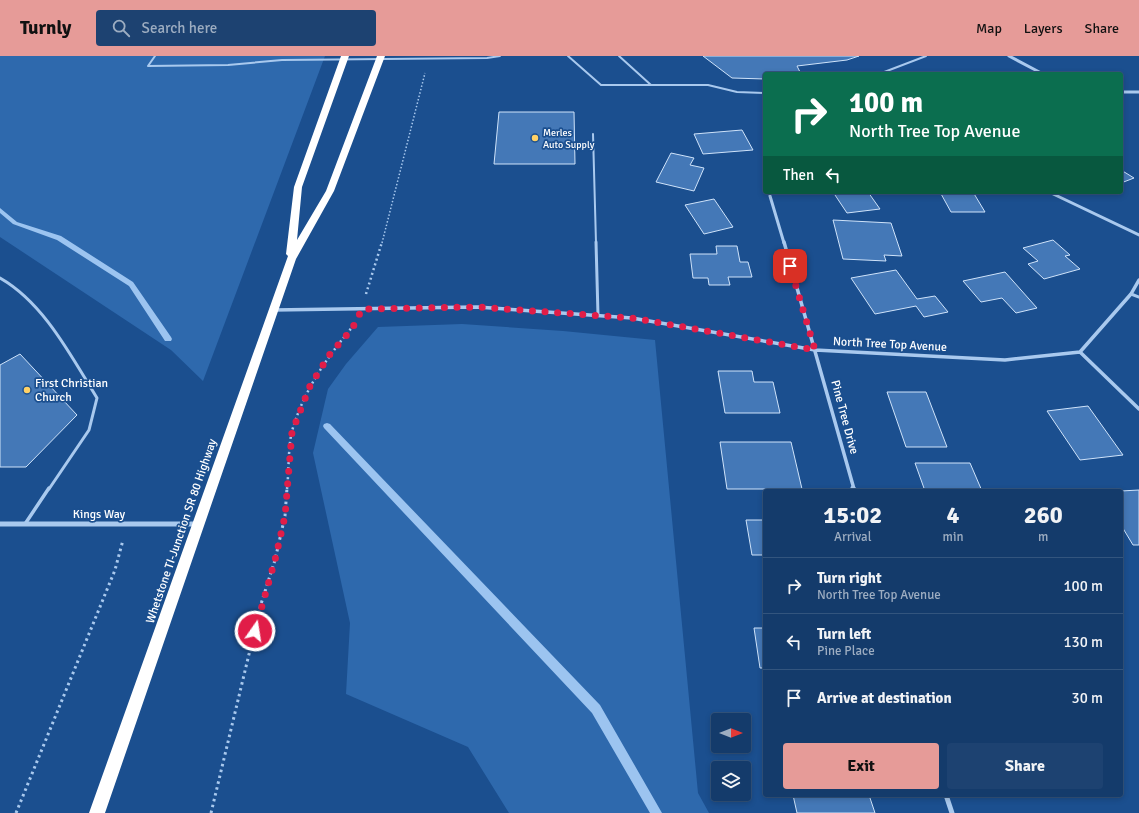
<!DOCTYPE html>
<style>
:root{--surface:#143b6b;--page:#1d4271;--text:#f1f3f6;--muted:#9dadc1;--line:#33557e;--accent:#e69b98}
body{margin:0;font-family:Signika,sans-serif;background:var(--page);color:var(--text);height:100vh;display:flex;flex-direction:column;font-size:15px;white-space:nowrap}
*{box-sizing:border-box;margin:0}
p{font-size:13px;color:var(--muted)}
.icon{flex:none;width:22px;height:22px;fill:none;stroke:currentColor;stroke-width:2;stroke-linecap:round;stroke-linejoin:round}
.map{position:relative;flex:1;overflow:hidden}
.details{position:absolute;left:763px;top:433px;width:360px;height:308px;display:flex;flex-direction:column;background:var(--surface);border-radius:4px;box-shadow:0 2px 6px #0003,0 0 0 1px var(--line)}
.details>*{flex:none}
.hud{position:absolute;left:763px;top:16px;width:360px;height:122px;border-radius:4px;box-shadow:0 2px 6px #0003,0 0 0 1px var(--line);background:#0b6e4f;color:#fff;overflow:hidden}
.needle{width:26px;rotate:90deg}
.controls{position:absolute;left:711px;top:657px;display:grid;gap:8px}
.controls a{display:grid;place-items:center;width:40px;height:40px;border-radius:4px;background:var(--surface);box-shadow:0 2px 6px #0003,0 0 0 1px var(--line);font-size:20px}
.pin{position:absolute;display:grid;place-items:center;width:34px;height:34px;color:#fff;margin:-17px;border-radius:8px;box-shadow:0 2px 6px #0006}
.me{position:absolute;width:44px;margin:-22px;rotate:13deg;stroke-linejoin:round;filter:drop-shadow(0 0 3px #0008)}
.turn{display:flex;align-items:center;gap:14px;height:84px;padding:0 20px;font-size:18px}
.turn .icon{width:52px;height:52px;stroke-width:2.5}
.turn b{display:block;font-size:28px;line-height:34px}
.then{display:flex;align-items:center;height:38px;padding:0 20px;background:#0003;gap:8px;font-size:15px}
.eta{display:flex;justify-content:space-evenly;align-items:center;height:68px;text-align:center}
.eta b{font-size:24px;font-weight:800;line-height:28px}
.button{display:flex;gap:8px;margin-top:auto;padding:8px 20px}
.button a{flex:1;height:46px;border-radius:4px;background:var(--accent);color:#111;font-size:16px;font-weight:800;line-height:46px;text-align:center}
.button a+a{background:var(--page);color:var(--text)}
ul{padding:0;list-style:none}
li{display:flex;align-items:center;gap:12px;height:56px;padding:0 20px;border-top:1px solid var(--line)}
li div{flex:1}
li b{display:block;font-size:15px}
li em{font-style:normal}
header{display:flex;align-items:center;gap:24px;box-sizing:border-box;height:56px;padding:0 20px;background:var(--accent);color:#111}
header strong{font-size:19px}
nav{display:flex;gap:22px;margin-inline-start:auto;font-size:14px}
.search{width:280px;height:36px;background:var(--page);display:flex;align-items:center;gap:10px;box-sizing:border-box;padding:0 14px;border-radius:4px;color:var(--muted);font-size:15px}
.map>svg:first-child{display:block}
</style>
<header>
<strong>Turnly</strong>
<div class="search"><svg class="icon" aria-label="search" viewBox="0 0 24 24"><circle cx="10" cy="10" r="6"/><path d="M15 15l6 6"/></svg>Search here</div>
<nav><a>Map</a><a>Layers</a><a>Share</a></nav>
</header>
<div class="map">
<svg width="1139" height="757" viewBox="0 0 1139 757">
<rect width="100%" height="100%" fill="#1b4f8f"/>
<!-- green -->
<path fill="#2e69ad" d="M0,0H325L203,325L171,294L0,181Z
M462,268L563,275L655,284L698,737L709,757H509L468,691L346,638L350,567L313,397L328,333L346,308L378,271Z"/>
<g fill="none" stroke-linecap="round" stroke-linejoin="round">
<!-- stream -->
<path fill="#9cc4f0" fill-rule="evenodd" d="M0,152L17,166L61,180L133,226L171,281L172,283L171,285H165L129,230L57,184L13,168L0,157Z
M327,367L330,368L600,649L662,757H650L592,657L324,372L323,370L324,368Z"/>
</g>
<!-- building -->
<path fill="#4478b7" stroke="#cfe3fa" d="M703,0H859L847,4L797,10L801,18H765V23L732,22Z
M499,56H574L575,108H494Z
M742,74L753,94L703,98L694,78Z
M671,97L694,102L690,109L704,112L694,135L656,126Z
M1121,114L1134,122L1121,127Z
M833,136H868L880,153L847,157Z
M940,136H973L985,156H951Z
M714,143L733,171L704,178L685,149Z
M833,164L891,167L902,200L884,199L886,205L843,203Z
M1053,184L1070,199L1065,200L1080,213L1044,223L1028,208L1038,205L1023,192Z
M716,190H737L740,206H748L752,221H728L730,229H709L708,222H693L690,198H717Z
M896,214L917,243L935,240L948,256L924,261L916,250L875,258L851,222Z
M1005,216L1037,252L1016,257L1002,242L981,246L963,225Z
M20,298L77,359L26,411H0V309Z
M718,315H752L754,326H773L780,357H725Z
M887,336H926L947,391H906Z
M1088,350L1123,399L1080,404L1047,355Z
M720,386H791L802,433H727Z
M915,407H970L982,435H925Z
M1139,434V489H1133L1121,469V435Z
M746,464H765V499H752Z
M754,572H765V612H760Z
M793,739H869L875,757H797Z"/>
<g fill="none" stroke-linecap="round" stroke-linejoin="round">
<!-- path-far2 -->
<path stroke="#a9c9ee" stroke-width="1.5" stroke-dasharray="1.5 2" stroke-linecap="butt" d="M382,187L425,17"/>
<!-- path-far1 -->
<path stroke="#a9c9ee" stroke-width="2.5" stroke-dasharray="2 3" stroke-linecap="butt" d="M366,238L382,186
M287,433C289,416 288,391 292,375C304,334 327,301 354,269"/>
<!-- path -->
<path stroke="#a9c9ee" stroke-width="3" stroke-dasharray="2.5 3.5" stroke-linecap="butt" d="M16,757L115,514L123,484
M211,757L261,548L275,504L285,460L287,432"/>
<!-- lane-far2 -->
<path stroke="#a9c9ee" stroke-width="2" d="M568,0L601,29H708L737,36L765,37
M619,0L651,29
M148,10L228,9L282,4L487,2L500,0
M148,10L155,0
M879,18L926,0
M593,78L596,187"/>
<!-- lane-far1 -->
<path stroke="#a9c9ee" stroke-width="3" d="M596,186L598,259
M0,222C44,247 71,300 97,342L89,374L49,433
M1131,238L1139,241"/>
<!-- lane -->
<path stroke="#a9c9ee" stroke-width="3.5" d="M25,468L49,432"/>
<!-- street-far2 -->
<path stroke="#a9c9ee" stroke-width="3" d="M1009,0L1043,18
M1121,36H1139
M1049,136L1139,179
M770,140L784,187"/>
<!-- street-far1 -->
<path stroke="#a9c9ee" stroke-width="3.5" d="M784,186L854,433
M273,254L477,251L632,262L815,294L1005,304L1080,296L1131,238L1139,224
M1080,296L1139,353"/>
<!-- street -->
<path stroke="#a9c9ee" stroke-width="5" d="M853,432L854,435
M0,468H198
M946,739L952,757"/>
<!-- highway -->
<path fill="#fff" fill-rule="evenodd" d="M341,0H349L302,131L297,184L326,135L377,0H385L334,135L296,203L105,757H89L288,200L286,198L294,131Z"/>
</g>
<g fill="none" stroke-linecap="round" stroke-linejoin="round">
<!-- route -->
<path stroke="#e11d48" stroke-width="7" stroke-dasharray="0 12.6" d="M255,575L275,504L285,460L292,376L310,330L330,298L352,273L362,253L477,251L632,262L815,294L790,210"/>
</g>
<!-- markers -->
<g fill="#ffd166" stroke="#1b4f8f" stroke-width="1.5">
<circle cx="535" cy="82" r="4"/>
<circle cx="27" cy="334" r="4"/>
</g>
<g text-anchor="middle" stroke-width="3.5" stroke-linejoin="round" paint-order="stroke">
<!-- far-poi labels -->
<g font-size="10" fill="#fff" stroke="#1b4f8f" text-anchor="start">
<text x="543" y="80">Merles<tspan x="543" dy="12">Auto Supply</tspan></text>
</g>
<!-- street labels -->
<g font-size="12" fill="#fff" stroke="#1b4f8f">
<text transform="translate(890 288) rotate(3)" y="4">North Tree Top Avenue</text>
<text transform="translate(845 361) rotate(75)" y="4">Pine Tree Drive</text>
<text x="99" y="462">Kings Way</text>
<text transform="translate(181 475) rotate(-71)" y="4">Whetstone TI-Junction SR 80 Highway</text>
</g>
<!-- poi labels -->
<g font-size="12" fill="#fff" stroke="#1b4f8f" text-anchor="start">
<text x="35" y="331">First Christian<tspan x="35" dy="14">Church</tspan></text>
</g>
</g>
</svg>
<div class="controls">
<a><svg class="needle" viewBox="-14 -14 28 28"><path d="M0-13l5 13h-10z" fill="#e53935"/><path d="M0 13l5-13h-10z" fill="#9dadc1"/></svg></a>
<a><svg class="icon" aria-label="layers" viewBox="0 0 24 24"><path d="M12 4l9 5-9 5-9-5zM3 14l9 5 9-5"/></svg></a>
</div>
<div class="pin" style="left:790px;top:210px;background:#d93025"><svg class="icon" aria-label="arrive" viewBox="0 0 24 24"><path d="M6 21V4h12l-3 4 3 4H6"/></svg></div>
<svg class="me" style="left:255px;top:575px" viewBox="-20 -20 40 40"><circle r="17" fill="#e11d48" stroke="#fff" stroke-width="3"/><path d="M0-11L8 9 0 5-8 9z" fill="#fff"/></svg>
<div class="hud">
<div class="turn"><svg class="icon" aria-label="right" viewBox="0 0 24 24"><path d="M7 20v-9h11M14 6l5 5-5 5"/></svg><div><b>100 m</b>North Tree Top Avenue</div></div>
<div class="then">Then<svg class="icon" aria-label="left" viewBox="0 0 24 24"><path d="M17 20v-9H6M10 6l-5 5 5 5"/></svg></div>
</div>
<section class="details">
<div class="eta">
<div><b>15:02</b><p>Arrival</p></div>
<div><b>4</b><p>min</p></div>
<div><b>260</b><p>m</p></div>
</div>
<ul>
<li><svg class="icon" aria-label="right" viewBox="0 0 24 24"><path d="M7 20v-9h11M14 6l5 5-5 5"/></svg><div><b>Turn right</b><p>North Tree Top Avenue</p></div><em>100 m</em></li>
<li><svg class="icon" aria-label="left" viewBox="0 0 24 24"><path d="M17 20v-9H6M10 6l-5 5 5 5"/></svg><div><b>Turn left</b><p>Pine Place</p></div><em>130 m</em></li>
<li><svg class="icon" aria-label="arrive" viewBox="0 0 24 24"><path d="M6 21V4h12l-3 4 3 4H6"/></svg><div><b>Arrive at destination</b></div><em>30 m</em></li>
</ul>
<div class="button"><a>Exit</a><a>Share</a></div>
</section>
</div>
